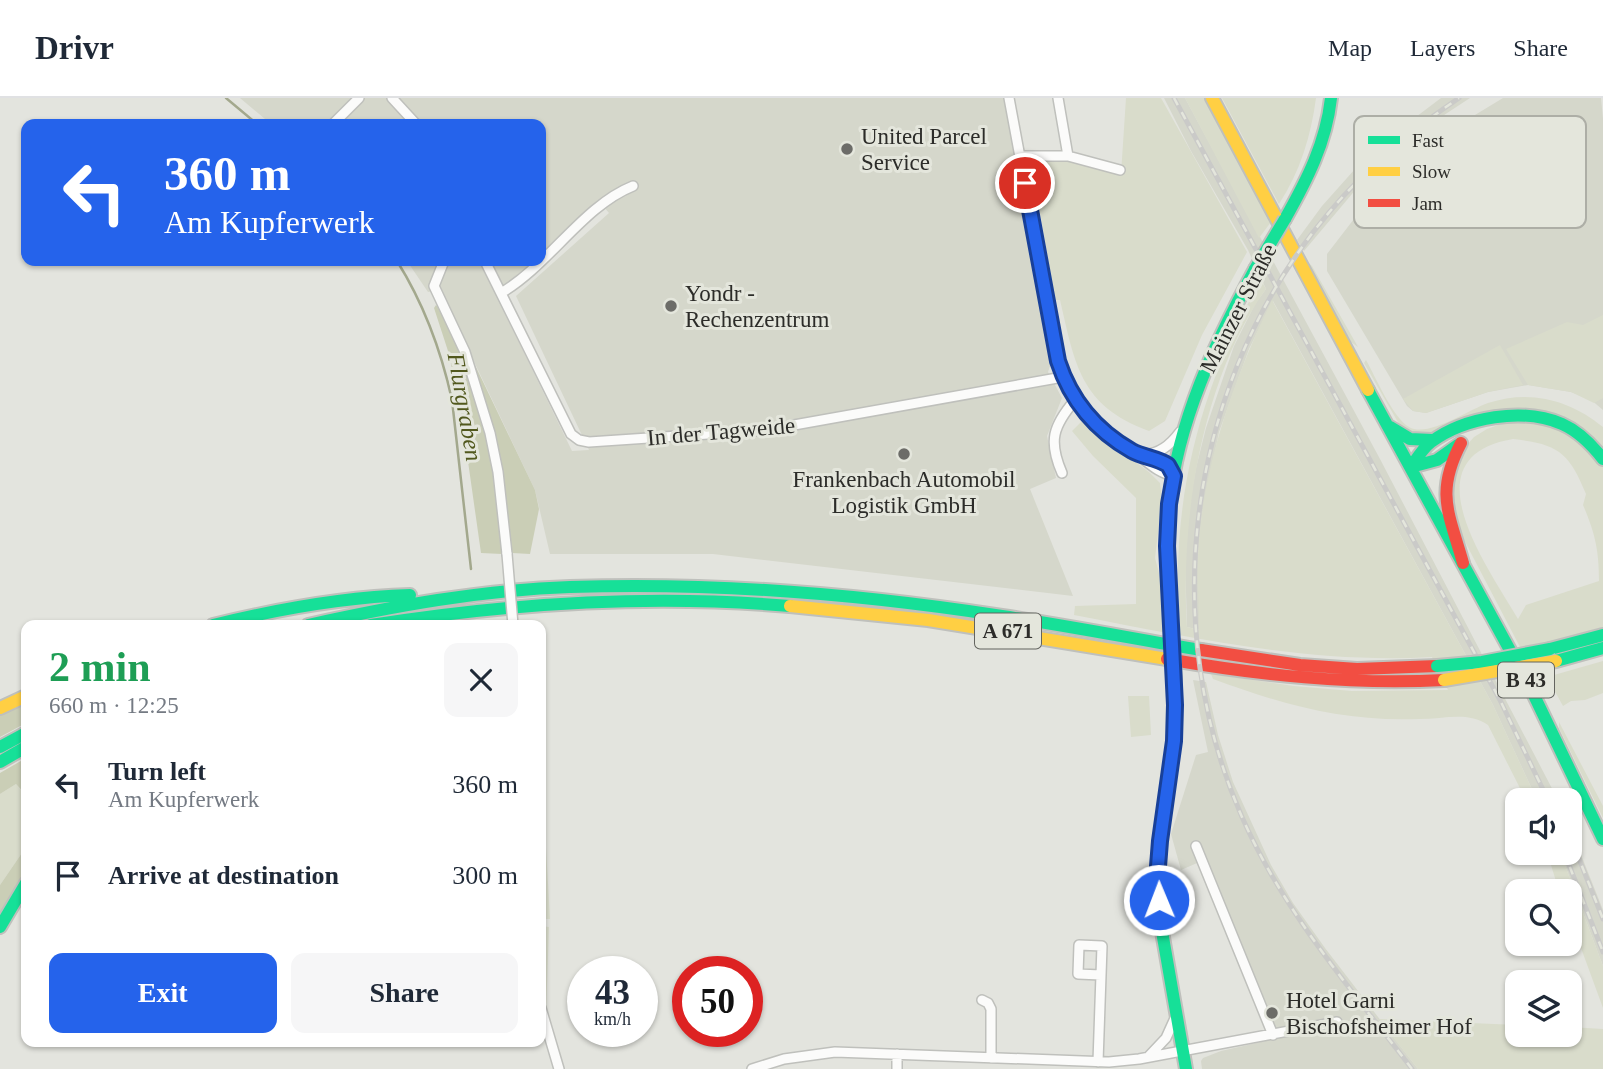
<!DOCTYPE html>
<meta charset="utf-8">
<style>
:root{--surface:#fff;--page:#f6f6f7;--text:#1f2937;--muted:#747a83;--line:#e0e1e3;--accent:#2563eb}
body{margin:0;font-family:"Times New Roman",serif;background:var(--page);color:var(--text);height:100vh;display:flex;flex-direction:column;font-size:26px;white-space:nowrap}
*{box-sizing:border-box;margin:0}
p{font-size:23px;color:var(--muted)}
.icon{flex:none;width:38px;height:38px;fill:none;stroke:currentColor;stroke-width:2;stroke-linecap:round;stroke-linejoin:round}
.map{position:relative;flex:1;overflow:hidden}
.panel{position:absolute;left:21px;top:522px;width:525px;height:427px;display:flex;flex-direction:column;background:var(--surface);border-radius:14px;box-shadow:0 2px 5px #0004}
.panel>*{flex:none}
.hud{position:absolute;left:21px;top:21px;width:525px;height:147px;border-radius:14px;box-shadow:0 2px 5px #0004;background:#2563eb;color:#fff;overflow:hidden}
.controls{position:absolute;left:1505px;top:690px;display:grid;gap:14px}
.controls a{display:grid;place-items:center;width:77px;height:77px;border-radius:14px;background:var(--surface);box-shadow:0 2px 5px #0004;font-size:35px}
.speed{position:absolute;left:567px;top:858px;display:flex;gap:14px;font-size:35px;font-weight:700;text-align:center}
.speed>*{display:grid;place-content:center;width:91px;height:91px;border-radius:50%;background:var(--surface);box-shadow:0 2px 5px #0004;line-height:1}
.speed small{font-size:18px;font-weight:400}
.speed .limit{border:10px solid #d22;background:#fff;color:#111}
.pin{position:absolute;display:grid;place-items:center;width:60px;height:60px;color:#fff;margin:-30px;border:4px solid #fff;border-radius:50%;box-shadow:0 2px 7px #0007}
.me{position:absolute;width:77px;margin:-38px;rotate:359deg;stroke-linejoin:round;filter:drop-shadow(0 0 5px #0008)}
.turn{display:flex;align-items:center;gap:24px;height:147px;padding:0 28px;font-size:32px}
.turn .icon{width:91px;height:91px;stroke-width:2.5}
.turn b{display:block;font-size:49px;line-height:60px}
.round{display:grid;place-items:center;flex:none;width:74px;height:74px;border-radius:14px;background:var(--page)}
.overview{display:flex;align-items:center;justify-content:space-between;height:119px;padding:0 28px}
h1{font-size:42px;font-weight:800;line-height:52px;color:#1e9e55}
.action{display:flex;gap:14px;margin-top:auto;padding:14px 28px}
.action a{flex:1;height:80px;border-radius:14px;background:var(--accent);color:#fff;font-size:28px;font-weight:800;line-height:80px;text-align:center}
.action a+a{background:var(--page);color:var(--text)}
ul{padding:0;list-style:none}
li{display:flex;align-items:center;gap:21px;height:91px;padding:0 28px}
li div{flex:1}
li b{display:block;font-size:26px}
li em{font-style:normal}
header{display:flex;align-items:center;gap:42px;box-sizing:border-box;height:98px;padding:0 35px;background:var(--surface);border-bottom:2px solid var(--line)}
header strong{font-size:33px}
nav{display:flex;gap:38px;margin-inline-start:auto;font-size:24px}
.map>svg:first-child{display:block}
</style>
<header>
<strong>Drivr</strong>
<nav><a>Map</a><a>Layers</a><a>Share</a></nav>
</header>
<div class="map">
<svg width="1603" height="971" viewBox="0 0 1603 971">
<rect width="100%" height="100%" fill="#e3e4de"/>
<!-- built -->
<path fill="#d5d7cb" d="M240,0H1004L1052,262L1048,274L1062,300L1047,338L1056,380L1030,391L1073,498L713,456H550L535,392L440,192L428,194L407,163H535L495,195L572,353L589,352L516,198L609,115L598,102L541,157V26H271Z
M1164,0H1185L1380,361L1558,702H1537L1493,607L1273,203L1249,251L1219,334L1202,417L1198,458L1200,532L1187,529L1185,460L1189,410L1196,370L1206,330L1234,248L1255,206L1266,191L1248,152L1191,53Z
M1441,0H1470L1438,21L1380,68L1357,90L1304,153L1297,142L1322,108L1355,71L1392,37Z
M1503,0H1601L1603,21V312L1590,301L1571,294L1528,287L1488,294L1426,315L1413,313L1407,308L1327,173V156L1367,104L1419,60L1470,20Z
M1193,582L1206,584L1218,637L1233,684L1271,767L1293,805L1325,850L1418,971H1202L1201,963L1203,960L1221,953L1279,940L1204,762L1181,772L1171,736L1196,657L1208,654Z
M1570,729L1603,812V868L1560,754H1570Z"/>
<!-- green -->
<path fill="#d9dccb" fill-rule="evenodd" d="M1126,0H1161L1247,154L1202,237L1165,323L1149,333C1080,308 1075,266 1060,202H1055L1031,62L1068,63L1121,76Z
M1185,0H1204L1271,124L1259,140Z
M1222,0H1316C1311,38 1300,74 1279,106Z
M1304,161L1312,168L1358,249L1351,244Z
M1261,182L1266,191C1202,280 1180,421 1187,529L1199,532C1199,507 1197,482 1198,457C1203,367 1233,283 1272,202L1493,607L1537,702H1526L1488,627C1468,613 1444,621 1420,621C1344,624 1284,607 1213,581L1211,576L1294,588L1352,593L1448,592L1432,559C1310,566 1193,540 1074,517L1075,508L1136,506V400L1093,358L1072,333L1082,323L1150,375L1160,385L1162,402L1155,460L1163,490L1162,523L1180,527C1169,408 1201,285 1261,182Z
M1603,217V300L1594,305L1571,294L1528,287L1506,251L1567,224L1583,227Z
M1500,247L1523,287L1488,294L1426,315L1413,313L1403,301Z
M1366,262C1375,278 1393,320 1409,329C1428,340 1468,312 1488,305C1530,291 1570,302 1603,329V351L1522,310L1488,314L1420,339L1403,331L1399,326L1364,265Z
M1512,322L1557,327L1595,357L1603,369V529L1531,549H1520L1462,438L1454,417L1452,377L1466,348L1474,339L1487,331ZM1513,341C1558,346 1569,354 1586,396L1583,407C1595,435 1599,452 1599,483L1526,507L1518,521C1488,469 1406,359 1513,341Z
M1603,563V595L1585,602L1571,603L1563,608L1547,579Z
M1128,598H1149L1151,637L1131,639Z
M1559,624L1603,708V720L1559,630Z
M541,661L550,821H541Z
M16,686L26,698V749L0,787V696Z
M1547,754H1560L1603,868V910L1570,820V793H1559Z
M541,828L549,829L546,917L541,897Z
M1379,921L1517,927V936H1570V929L1603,931V971H1418Z"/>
<!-- forest -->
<path fill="#caceb6" d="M439,192L535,392L539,411L530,456L512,455L498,355Z
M436,207C444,216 449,229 455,240C488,309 495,381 502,456L481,455L460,307L448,253L434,210Z
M26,603V625L0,639V615Z
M26,660V697L16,686L0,696V675Z
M26,749V775L0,816V787Z"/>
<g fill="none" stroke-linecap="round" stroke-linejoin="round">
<!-- stream -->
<path stroke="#a3a88d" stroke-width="2.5" d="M226,0L257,26
M397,163C424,206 441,252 452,302L471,471"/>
<defs>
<path id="street" d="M392,0L416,26
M1009,0L1058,263C1074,314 1097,325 1137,356C1149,365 1158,375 1174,378
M333,26L359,0
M1020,58H1068L1058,0
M1068,58L1120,72
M444,163L434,188L465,254L490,335L498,374L507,456
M485,163L571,336L579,342L589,344L766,332L1063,279
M501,195C549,167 583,108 633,88
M1136,355C1155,360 1169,349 1180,334
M1146,357L1168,367L1173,376
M1062,375C1048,343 1053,328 1075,302
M1196,748L1273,937
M982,902L988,905L991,911V960
M541,910L559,971
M1149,958L1166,940L1176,918
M1098,964L1102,848L1079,847L1078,876L1101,877
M752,971L784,961L835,954L1109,964L1139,961L1337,924
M897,971V956"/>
<path id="fast" d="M1285,121C1307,82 1326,45 1331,0
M1368,292L1530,589L1603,741
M1390,329L1410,341L1432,342
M1411,369C1417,360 1423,350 1431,344C1465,319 1523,309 1562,326C1578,333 1592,347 1603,361
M1411,369L1437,362L1458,347
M1171,525C1168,486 1165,446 1169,407C1178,322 1215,245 1255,171
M213,527C278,511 343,499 410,497
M308,527C394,508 481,492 570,489C715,484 859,496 1002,518C1069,528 1135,541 1201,552
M371,527C510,505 649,496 790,508
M1550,551L1603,537
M1556,563L1603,550
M1175,580L1174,643L1160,743L1158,781L1160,822L1186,971
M0,649L26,635
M0,664L26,649
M0,829L26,785"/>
<path id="slow" d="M1212,0L1368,292
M790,508L928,522L1167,561
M0,610L26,598"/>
<path id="jam" d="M1461,345C1435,395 1449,415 1463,465
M1201,552L1300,567L1357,571L1437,568
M1167,561C1259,577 1350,587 1444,582"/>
</defs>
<!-- street casing -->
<use href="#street" stroke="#bfc0bc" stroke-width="12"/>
<!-- fast casing -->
<use href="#fast" stroke="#bfc0bc" stroke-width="16"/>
<!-- slow casing -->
<use href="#slow" stroke="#bfc0bc" stroke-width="16"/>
<!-- jam casing -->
<use href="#jam" stroke="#bfc0bc" stroke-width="16"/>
<!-- street -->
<use href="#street" stroke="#fbfbfa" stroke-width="9"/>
<!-- fast -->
<use href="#fast" stroke="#16e098" stroke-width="12"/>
<!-- slow -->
<use href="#slow" stroke="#ffcf43" stroke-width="12"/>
<!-- jam -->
<use href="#jam" stroke="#f24e42" stroke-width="12"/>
<defs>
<path id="rail" d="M1174,0L1500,602L1548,702
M1570,738L1603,821
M1564,754L1603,854
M1412,971C1351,891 1283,813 1242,719C1158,528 1187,298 1314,133C1355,80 1404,37 1459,0"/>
</defs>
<!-- rail casing -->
<use href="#rail" stroke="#cacac8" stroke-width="5"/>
<!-- rail -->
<use href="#rail" stroke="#e4e6dc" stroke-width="2.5" stroke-dasharray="8" stroke-linecap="butt"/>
<defs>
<path id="street-bridge" d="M507,456L513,527"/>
<path id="fast-bridge" d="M1255,171L1285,121
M1437,568L1482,564L1550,551"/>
<path id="slow-bridge" d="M1171,525L1175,580
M1444,582L1556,563"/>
</defs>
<!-- street-bridge casing -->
<use href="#street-bridge" stroke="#bfc0bc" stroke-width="12" stroke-linecap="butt"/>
<!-- fast-bridge casing -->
<use href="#fast-bridge" stroke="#bfc0bc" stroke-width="16" stroke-linecap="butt"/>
<!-- slow-bridge casing -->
<use href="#slow-bridge" stroke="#bfc0bc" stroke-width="16" stroke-linecap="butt"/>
<!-- street-bridge -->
<use href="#street-bridge" stroke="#fbfbfa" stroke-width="9"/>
<!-- fast-bridge -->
<use href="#fast-bridge" stroke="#16e098" stroke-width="12"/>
<!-- slow-bridge -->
<use href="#slow-bridge" stroke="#ffcf43" stroke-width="12"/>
</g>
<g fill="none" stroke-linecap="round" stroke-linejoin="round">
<defs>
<path id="route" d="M1025,85L1058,263C1071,303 1095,332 1132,353C1143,359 1157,360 1168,367L1174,378L1169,406L1167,448L1175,607L1174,643L1160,743L1157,781L1159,802"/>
</defs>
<!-- route casing -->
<use href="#route" stroke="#184099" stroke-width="18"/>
<!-- route -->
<use href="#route" stroke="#2563eb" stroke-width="12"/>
</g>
<!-- markers -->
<g fill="#6c6c68" stroke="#e4e6dc" stroke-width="2.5">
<circle cx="847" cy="51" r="7"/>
<circle cx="671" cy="208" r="7"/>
<circle cx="904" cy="356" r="7"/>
<circle cx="1272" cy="915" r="7"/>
</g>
<g text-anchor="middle" stroke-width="6" stroke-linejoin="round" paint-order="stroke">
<!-- shield labels -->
<g fill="#e4e6dc" stroke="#63645f" stroke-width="2">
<rect x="975" y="515.5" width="66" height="35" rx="5"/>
<rect x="1498" y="564.5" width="56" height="35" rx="5"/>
</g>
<g font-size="21" font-weight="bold" fill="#2c2c29">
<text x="1008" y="540">A 671</text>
<text x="1526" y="589">B 43</text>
</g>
<!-- poi labels -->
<g font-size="23" fill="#2c2c29" stroke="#e4e6dc" text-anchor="start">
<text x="861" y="46">United Parcel<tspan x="861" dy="26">Service</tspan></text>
<text x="685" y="203">Yondr -<tspan x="685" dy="26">Rechenzentrum</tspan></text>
<text x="904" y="389" text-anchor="middle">Frankenbach Automobil<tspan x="904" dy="26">Logistik GmbH</tspan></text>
<text x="1286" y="910">Hotel Garni<tspan x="1286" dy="26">Bischofsheimer Hof</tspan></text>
</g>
<!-- street labels -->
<g font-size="23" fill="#2c2c29" stroke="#e4e6dc">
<text transform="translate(1238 210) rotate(-63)" y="8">Mainzer Straße</text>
<text transform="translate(721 333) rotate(-5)" y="8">In der Tagweide</text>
</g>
<!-- water labels -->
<g font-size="24" font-style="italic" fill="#51581d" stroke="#e4e6dc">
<text transform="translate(465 309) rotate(80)" y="8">Flurgraben</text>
</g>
</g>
<!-- legend -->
<rect x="1354" y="18" width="232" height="112" rx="10" fill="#e4e6dc" stroke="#adaea6" stroke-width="2"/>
<rect x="1368" y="38" width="32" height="8" fill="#16e098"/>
<rect x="1368" y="69" width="32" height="9" fill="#ffcf43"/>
<rect x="1368" y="101" width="32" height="8" fill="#f24e42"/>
<g font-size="19" fill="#2c2c29">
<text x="1412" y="49">Fast</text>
<text x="1412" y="80">Slow</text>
<text x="1412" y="112">Jam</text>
</g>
</svg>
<div class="controls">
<a><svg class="icon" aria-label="sound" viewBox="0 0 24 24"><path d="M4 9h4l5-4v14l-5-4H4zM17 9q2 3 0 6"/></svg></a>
<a><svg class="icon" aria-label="search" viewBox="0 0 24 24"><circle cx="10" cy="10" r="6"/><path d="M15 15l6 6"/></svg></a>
<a><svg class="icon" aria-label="layers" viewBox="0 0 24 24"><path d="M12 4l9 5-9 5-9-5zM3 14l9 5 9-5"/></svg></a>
</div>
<div class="speed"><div>43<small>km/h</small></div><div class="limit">50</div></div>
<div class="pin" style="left:1025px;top:85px;background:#d93025"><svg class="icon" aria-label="arrive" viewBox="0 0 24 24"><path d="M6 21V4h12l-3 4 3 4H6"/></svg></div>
<svg class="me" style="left:1159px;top:802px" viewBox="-20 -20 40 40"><circle r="17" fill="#2563eb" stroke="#fff" stroke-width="3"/><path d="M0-11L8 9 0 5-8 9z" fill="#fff"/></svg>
<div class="hud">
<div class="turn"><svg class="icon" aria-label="left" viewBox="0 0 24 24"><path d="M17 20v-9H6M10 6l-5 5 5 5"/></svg><div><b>360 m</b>Am Kupferwerk</div></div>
</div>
<section class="panel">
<div class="overview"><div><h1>2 min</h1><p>660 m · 12:25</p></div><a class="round"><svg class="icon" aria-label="close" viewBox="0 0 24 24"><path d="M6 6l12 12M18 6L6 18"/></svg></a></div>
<ul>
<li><svg class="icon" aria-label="left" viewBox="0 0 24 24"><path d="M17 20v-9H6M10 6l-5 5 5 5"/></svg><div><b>Turn left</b><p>Am Kupferwerk</p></div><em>360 m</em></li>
<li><svg class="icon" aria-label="arrive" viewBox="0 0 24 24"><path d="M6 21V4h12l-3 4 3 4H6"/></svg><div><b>Arrive at destination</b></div><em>300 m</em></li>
</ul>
<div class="action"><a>Exit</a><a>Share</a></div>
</section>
</div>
